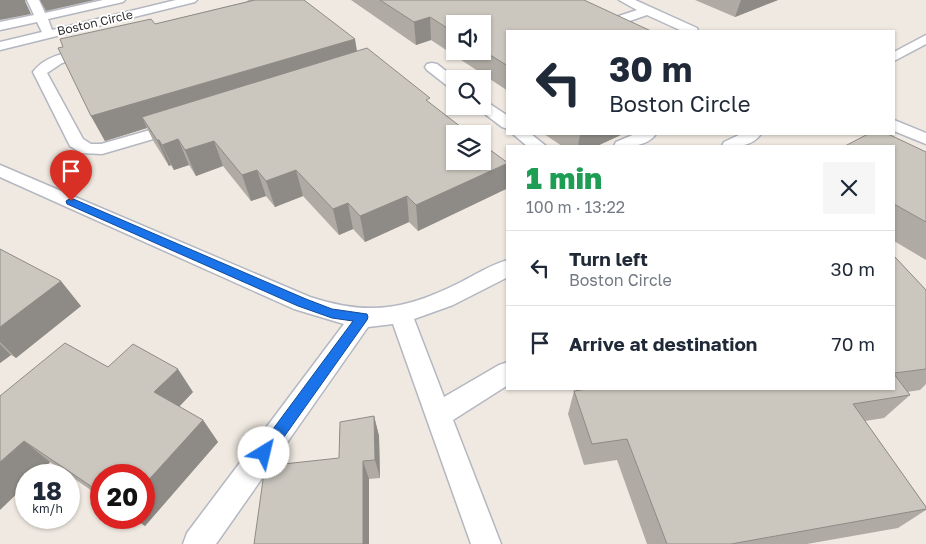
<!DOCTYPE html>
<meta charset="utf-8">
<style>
:root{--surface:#fff;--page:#f6f6f7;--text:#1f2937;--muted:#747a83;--line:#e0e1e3}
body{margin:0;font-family:"Golos Text",sans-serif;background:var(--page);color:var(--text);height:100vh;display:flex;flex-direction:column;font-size:19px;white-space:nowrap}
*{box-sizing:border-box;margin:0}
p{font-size:16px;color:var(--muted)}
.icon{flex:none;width:28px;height:28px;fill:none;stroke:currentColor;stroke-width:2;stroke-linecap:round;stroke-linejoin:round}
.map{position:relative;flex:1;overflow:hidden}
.side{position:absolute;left:506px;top:145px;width:389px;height:245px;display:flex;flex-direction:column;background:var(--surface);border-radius:0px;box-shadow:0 1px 4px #0004}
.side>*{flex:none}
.guide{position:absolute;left:506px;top:30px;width:389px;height:105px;border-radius:0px;box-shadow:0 1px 4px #0004;background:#fff;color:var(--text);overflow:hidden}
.controls{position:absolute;left:446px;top:15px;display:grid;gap:10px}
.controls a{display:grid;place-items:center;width:45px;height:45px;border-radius:0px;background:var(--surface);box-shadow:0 1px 4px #0004;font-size:25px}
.speed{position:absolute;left:15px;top:464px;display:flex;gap:10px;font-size:25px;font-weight:700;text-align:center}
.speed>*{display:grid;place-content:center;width:65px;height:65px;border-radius:50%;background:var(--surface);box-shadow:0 1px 4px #0004;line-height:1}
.speed small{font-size:12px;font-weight:400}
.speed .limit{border:8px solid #d22;background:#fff;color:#111}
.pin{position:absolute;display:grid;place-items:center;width:42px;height:42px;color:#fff;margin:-51px -21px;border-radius:50% 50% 50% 0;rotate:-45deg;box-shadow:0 0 5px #0007}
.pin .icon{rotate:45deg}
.me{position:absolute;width:55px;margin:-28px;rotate:36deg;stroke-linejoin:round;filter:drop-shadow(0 0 4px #0008)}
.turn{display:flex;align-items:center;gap:18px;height:105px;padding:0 20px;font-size:22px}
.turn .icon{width:65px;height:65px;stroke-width:2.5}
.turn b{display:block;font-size:35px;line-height:42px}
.round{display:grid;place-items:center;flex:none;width:52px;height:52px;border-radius:0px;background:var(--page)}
.headline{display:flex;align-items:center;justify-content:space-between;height:85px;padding:0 20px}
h1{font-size:30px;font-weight:800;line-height:38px;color:#1e9e55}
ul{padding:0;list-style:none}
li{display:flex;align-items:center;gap:15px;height:75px;padding:0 20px;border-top:1px solid var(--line)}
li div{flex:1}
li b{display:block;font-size:19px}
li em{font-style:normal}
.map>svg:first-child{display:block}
</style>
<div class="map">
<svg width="926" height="544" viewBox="0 0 926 544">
<rect width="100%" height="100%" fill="#efe9e1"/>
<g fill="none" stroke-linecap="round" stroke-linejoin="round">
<defs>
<path id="service" d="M27,0H39L45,13L103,0H125L123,2L48,19L52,30L176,0H197L195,2L0,50V42L42,32L37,22L0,30V22L34,15Z
M619,0H635L697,28L698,31H682L647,15L621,24L631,28L632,31H616L609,26L610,19L637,10Z
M926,35V44L894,61V52Z
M92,48L97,49L99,52L97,55L62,63L47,73L83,139L91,144H101L178,122L184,124L186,127L184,130L102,154L81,153L70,146L33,72C46,54 71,52 92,48Z
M432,63L437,64L456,79L455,89L450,88L427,70L425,67L427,64Z
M482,101L487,102L508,116V129L502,127L477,108L475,106H482Z
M894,120L926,133V144L894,131Z
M513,134H531L546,146H527Z
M635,134H656C647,147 627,147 614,146L616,142Z
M741,134H761C752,147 735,147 722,146L724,142Z
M0,165L310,297C367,316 405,310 459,283C475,275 490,265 508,260V277L453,305L414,319L444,397L499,365L508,362V385L453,420L501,544H471L393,324L368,327L216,544H183L187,533L344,324L294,309L0,177Z"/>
</defs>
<!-- service casing -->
<use href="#service" stroke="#b4b7c1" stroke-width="3"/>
<!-- service -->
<use href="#service" fill="#fff" fill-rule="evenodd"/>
</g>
<!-- wall -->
<path fill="#afaba4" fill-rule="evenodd" d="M247,0H304L357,52L430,103L506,189L418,231L409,222L365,242L353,229L339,235L303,196L275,207L266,196L251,201L223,166L196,176L189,165L174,170L171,165L169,166L154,142L147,128L105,141L91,116L155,24L249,1Z
M351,0H584L508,31V91L431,40L416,45ZM455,24H482V51H455Z
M695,0H778L735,17Z
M544,134H623L597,146H562Z
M894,146L926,152V260L894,241Z
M0,249L81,306L16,358L11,355L0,363Z
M894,256L926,290V384L920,390L907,392L910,395L884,418L865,421L926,507V510L898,528L807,544H647L617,460L584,465L568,414L574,391L894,389Z
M108,367L193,392L179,407L203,420L218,442L145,526L132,518H144L101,475V497L50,462L37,475H26L0,396Z
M374,416L379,436L380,478L369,479V544H254L339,458Z"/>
<!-- shaded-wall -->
<path fill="#8e8b86" d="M0,0H26L25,1L31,14L0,20Z
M40,0H95L46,11Z
M741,0H778L735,17Z
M430,17L431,40L416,45L414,22Z
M355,39L359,63L142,117L147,128L105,141L91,116Z
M580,134H623L597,146H578Z
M178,139L189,165L174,170L162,145Z
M157,140H159L171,165L169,166Z
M214,141L223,166L196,176L185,150Z
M508,163L506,189L418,231L416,205Z
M257,170L266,196L251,201L242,175Z
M296,170L303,196L275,207L266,181Z
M407,196L409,222L365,242L360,216Z
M348,203L353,229L339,235L333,209Z
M61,281L81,306L16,358L0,342V327Z
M0,344L11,355L0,363Z
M178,369L193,392L171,415L154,392Z
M374,416L379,436L380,478L375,460Z
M203,420L218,442L145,526L135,518H144V485Z
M24,441L50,462L37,475H26V485L0,510V462Z
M363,461L369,479V544H363Z"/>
<!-- building -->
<path fill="#cbc7bf" stroke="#8e8b86" d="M255,0H304L355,39L91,116L58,48L63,47L60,39L151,19L155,24Z
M380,0H584L651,31H508V66L482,50V24H455V33L430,17L414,22Z
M367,48L430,98L426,100L470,134H455V161H482V144L508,163L416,205L407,196L360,216L348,203L333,209L296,170L266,181L257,170L242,175L214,141L185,150L178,139L162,145L159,140H157L142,117Z
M868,134H888L926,152V222L894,204V146H845Z
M0,249L61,281L0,327Z
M894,256L926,290V369L894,373Z
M65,343L108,367L133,344L178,369L154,392L203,420L144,485V475H101V493L24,441L0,462V396Z
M894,374L910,395L853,404L926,507V509L731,544H667L627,439L592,444L574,391L587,389H894Z
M374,416L375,460L363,461V544H254L265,466L339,458L340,422Z"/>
<!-- route -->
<path fill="#1a73e8" stroke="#114b97" d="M71,198L306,299L332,309L367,314L368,317L367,320L269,458L264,460L259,458L257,453L259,448L353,321L332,318L298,306L67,204L66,201Z"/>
<g text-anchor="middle" stroke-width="4" stroke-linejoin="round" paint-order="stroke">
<!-- far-street labels -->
<g font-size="12" fill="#2e2e2e" stroke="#fff">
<text transform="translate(95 23) rotate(-13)" y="4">Boston Circle</text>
</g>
</g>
</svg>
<div class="controls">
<a><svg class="icon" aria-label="sound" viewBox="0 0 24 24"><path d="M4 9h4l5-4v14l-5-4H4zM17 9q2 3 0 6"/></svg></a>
<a><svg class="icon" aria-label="search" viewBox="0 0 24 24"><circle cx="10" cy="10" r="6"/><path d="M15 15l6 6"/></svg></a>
<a><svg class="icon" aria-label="layers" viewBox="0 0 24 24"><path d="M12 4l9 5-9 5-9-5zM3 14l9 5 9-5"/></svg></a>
</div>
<div class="speed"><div>18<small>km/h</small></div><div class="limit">20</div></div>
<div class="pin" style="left:71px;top:201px;background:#d93025"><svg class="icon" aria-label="arrive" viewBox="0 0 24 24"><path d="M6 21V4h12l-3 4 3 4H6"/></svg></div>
<svg class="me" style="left:264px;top:453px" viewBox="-20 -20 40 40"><circle r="19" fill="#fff"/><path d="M0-13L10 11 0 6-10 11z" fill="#1a73e8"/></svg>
<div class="guide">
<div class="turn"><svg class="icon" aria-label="left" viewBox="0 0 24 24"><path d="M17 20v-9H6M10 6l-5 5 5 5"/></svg><div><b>30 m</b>Boston Circle</div></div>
</div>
<section class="side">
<div class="headline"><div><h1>1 min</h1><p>100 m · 13:22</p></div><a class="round"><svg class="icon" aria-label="close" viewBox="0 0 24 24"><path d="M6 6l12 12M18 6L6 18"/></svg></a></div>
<ul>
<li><svg class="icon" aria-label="left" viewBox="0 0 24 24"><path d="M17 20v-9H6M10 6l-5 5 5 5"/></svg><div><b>Turn left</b><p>Boston Circle</p></div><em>30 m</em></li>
<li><svg class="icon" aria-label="arrive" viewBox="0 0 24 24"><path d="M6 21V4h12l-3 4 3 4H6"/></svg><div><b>Arrive at destination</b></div><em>70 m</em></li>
</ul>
</section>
</div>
